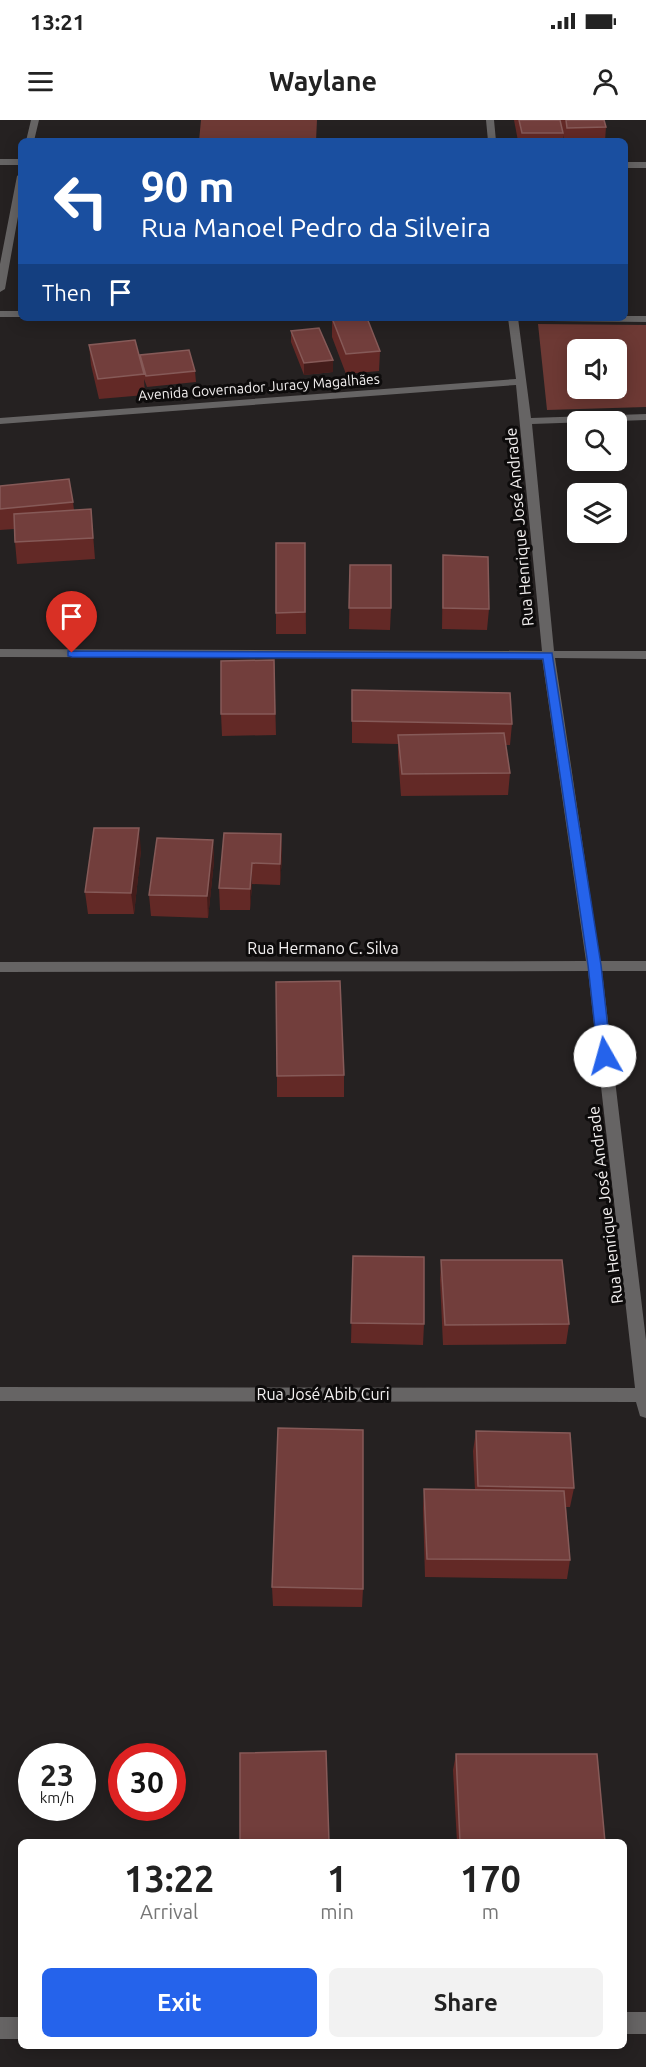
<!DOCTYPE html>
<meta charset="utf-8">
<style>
:root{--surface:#fff;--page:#f2f2f2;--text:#222;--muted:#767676;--accent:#2563eb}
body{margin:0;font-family:Ubuntu,sans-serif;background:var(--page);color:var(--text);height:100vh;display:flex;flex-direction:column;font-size:22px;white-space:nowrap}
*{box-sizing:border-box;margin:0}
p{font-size:20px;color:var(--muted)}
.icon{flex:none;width:33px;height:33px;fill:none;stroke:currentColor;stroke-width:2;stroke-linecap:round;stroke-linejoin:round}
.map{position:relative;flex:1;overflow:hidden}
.details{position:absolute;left:18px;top:1719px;width:609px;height:210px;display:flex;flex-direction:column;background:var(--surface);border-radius:9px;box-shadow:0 3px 15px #0003}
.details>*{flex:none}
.guide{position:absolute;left:18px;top:18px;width:610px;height:183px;border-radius:9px;box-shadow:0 3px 15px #0003;background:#1a4fa0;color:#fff;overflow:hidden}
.tools{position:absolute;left:567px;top:219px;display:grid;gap:12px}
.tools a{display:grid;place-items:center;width:60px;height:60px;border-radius:9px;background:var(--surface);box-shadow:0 3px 15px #0003;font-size:30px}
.speed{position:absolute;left:18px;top:1623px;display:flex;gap:12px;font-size:30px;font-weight:700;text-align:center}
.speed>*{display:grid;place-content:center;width:78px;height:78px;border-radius:50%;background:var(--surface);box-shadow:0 3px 15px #0003;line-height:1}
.speed small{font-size:15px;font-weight:400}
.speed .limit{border:9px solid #d22;background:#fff;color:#111}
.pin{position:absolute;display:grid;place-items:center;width:51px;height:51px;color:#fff;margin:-62px -26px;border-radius:50% 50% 50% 0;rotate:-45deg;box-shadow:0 0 6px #0007}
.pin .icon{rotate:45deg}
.me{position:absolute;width:66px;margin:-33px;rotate:353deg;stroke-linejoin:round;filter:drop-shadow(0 0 4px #0008)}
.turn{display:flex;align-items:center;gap:21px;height:126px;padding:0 24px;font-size:27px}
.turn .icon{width:78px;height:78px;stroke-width:2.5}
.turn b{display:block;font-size:42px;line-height:51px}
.then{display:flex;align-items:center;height:57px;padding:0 24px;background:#0003;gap:12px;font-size:22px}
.eta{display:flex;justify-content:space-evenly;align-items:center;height:102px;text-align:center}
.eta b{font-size:36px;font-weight:600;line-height:42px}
.primary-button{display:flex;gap:12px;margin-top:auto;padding:12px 24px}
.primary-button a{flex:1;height:69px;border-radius:9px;background:var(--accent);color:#fff;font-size:24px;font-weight:600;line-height:69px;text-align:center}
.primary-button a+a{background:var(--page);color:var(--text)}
.status{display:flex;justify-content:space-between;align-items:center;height:42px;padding:0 30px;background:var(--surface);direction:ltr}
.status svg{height:16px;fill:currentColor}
header{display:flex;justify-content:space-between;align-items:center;height:78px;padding:0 24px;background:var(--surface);font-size:27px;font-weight:600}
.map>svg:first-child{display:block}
</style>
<div class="status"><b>13:21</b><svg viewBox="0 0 49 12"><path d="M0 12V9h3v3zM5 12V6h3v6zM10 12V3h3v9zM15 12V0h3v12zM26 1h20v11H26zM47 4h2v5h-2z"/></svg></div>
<header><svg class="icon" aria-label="menu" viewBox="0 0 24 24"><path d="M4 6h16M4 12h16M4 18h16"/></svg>Waylane<svg class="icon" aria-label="person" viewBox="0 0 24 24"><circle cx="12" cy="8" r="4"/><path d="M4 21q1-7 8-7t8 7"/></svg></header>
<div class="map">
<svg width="646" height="1947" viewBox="0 0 646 1947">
<rect width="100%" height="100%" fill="#252121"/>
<!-- green -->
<path fill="#6d3934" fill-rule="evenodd" d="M201,0H317L316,21H199Z
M538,204L646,205V287L547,290ZM578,230H616V268H578Z"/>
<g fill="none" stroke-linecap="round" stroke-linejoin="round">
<!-- minor -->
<path fill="#666464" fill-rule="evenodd" d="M31,0H39L34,21H26Z
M486,0H494L496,21H488Z
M0,39H21V45H0Z
M626,42H646V48H626Z
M21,53V80L5,169L0,172V144L17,56Z
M508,198H518L531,298L646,294V300L532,304L554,531H646V539L555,538L600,841H646V851H602L646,1220V1298L640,1296L636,1282L0,1281V1267L635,1268L588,851L0,852V842L586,841L542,538L0,537V529L542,531L516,265L0,304V298L516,259Z
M624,1892H646V1914H624Z
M0,1897H21V1919H0Z"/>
<!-- tertiary -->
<path fill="#666464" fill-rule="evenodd" d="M0,191H21V197H0Z
M626,196H646V202L551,201L546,198H626Z"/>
</g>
<!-- wall -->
<path fill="#632926" d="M514,0H604L606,7L605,21H564L563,15V21H518Z
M332,198L380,231L379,251L346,254L332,217Z
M291,211L333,240V252L304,255L291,222Z
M89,225L140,240V235L195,251L196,262L147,267L144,259L145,275L99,279L91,245Z
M0,366L73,382L74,390L91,389L95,439L17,444L15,422L14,409L0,410Z
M305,423L306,514H276V493Z
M443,435L489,489L487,510L442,509Z
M350,445L391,488L390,510L349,509Z
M274,540L276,615L222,616L221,594Z
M352,570L512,604L510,625H506L510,653L508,675L401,676L398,636V624L352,623Z
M281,714L282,736L280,765L252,764L250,790H220L219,768Z
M213,720L214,741L208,798L151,796L149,775Z
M141,730L134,794H88L85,772Z
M344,955V977H277V956Z
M353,1136L424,1204L423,1225L351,1223Z
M441,1140L569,1204L566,1224L443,1225L440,1160Z
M476,1311L574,1368L570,1387H566L570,1440L567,1459L425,1457L423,1388L424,1369L475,1370L473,1331Z
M272,1467L363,1469L362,1487L273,1486Z
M456,1634L605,1722H457L453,1650Z"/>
<!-- shaded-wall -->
<path fill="#441d1b" d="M333,240V252L304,255V243Z
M139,708L141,730L134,794L131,773Z
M281,714L282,736L280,765V744Z
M213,720L214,741L208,798L207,776Z
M252,743V764L250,790V769Z"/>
<!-- building -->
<path fill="#723e3c" stroke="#865a58" stroke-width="1.5" d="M519,0H560L563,13H522Z
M566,0H604L606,7L567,8Z
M332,198H367L380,231L346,234Z
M319,208L333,240L304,243L291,211Z
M135,220L144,254L98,259L89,225Z
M189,230L195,251L146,256L140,235Z
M69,359L73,382L0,389V366Z
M91,389L93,418L15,422L14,394Z
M276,423H305V492L276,493Z
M443,435L488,437L489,489L443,488Z
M350,445H391V488H349Z
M274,540L275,594H221V541Z
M352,570L510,573L512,604L352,601Z
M504,613L510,653L402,654L398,615Z
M94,708H139L131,773L85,772Z
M224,713L281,714L280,744L252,743L250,769L219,768Z
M157,718L213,720L207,776L149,775Z
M340,861L344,955L277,956L276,862Z
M353,1136L424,1137V1204L351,1203Z
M441,1140H562L569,1204L445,1205Z
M278,1308L363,1310V1469L272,1467Z
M476,1311L570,1313L574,1368L478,1366Z
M424,1369L564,1371L570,1440L427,1439Z
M326,1631L329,1722H240V1633Z
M456,1634H597L605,1722H460Z"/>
<!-- route -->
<path fill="#2563eb" stroke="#184099" stroke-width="1.5" d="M68,531L552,533L601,845L611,936L609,939L605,941L598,936L588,845L543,539L72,537L68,536Z"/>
<g text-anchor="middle" stroke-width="6" stroke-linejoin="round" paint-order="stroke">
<!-- far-street labels -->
<g font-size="14" fill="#f3f0f0" stroke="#0d0b0b">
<text transform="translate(259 267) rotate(-4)" y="5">Avenida Governador Juracy Magalhães</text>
</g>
<!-- street labels -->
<g font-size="16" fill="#f3f0f0" stroke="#0d0b0b">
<text transform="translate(519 407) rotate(-95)" y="6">Rua Henrique José Andrade</text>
<text x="323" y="834">Rua Hermano C. Silva</text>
<text transform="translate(605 1085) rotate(-97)" y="6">Rua Henrique José Andrade</text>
<text x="323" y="1280">Rua José Abib Curi</text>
</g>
</g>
</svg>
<div class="tools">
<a><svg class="icon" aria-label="sound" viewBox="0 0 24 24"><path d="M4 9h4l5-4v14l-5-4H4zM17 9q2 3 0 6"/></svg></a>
<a><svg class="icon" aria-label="search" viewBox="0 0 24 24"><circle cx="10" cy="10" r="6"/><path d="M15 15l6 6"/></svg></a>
<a><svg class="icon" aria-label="layers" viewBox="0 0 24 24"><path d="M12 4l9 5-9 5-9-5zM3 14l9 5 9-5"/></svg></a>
</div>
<div class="speed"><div>23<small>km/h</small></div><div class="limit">30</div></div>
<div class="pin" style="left:72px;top:533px;background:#d93025"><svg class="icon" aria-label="arrive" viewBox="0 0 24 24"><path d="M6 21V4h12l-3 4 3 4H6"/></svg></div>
<svg class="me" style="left:605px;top:936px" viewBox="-20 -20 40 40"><circle r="19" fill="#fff"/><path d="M0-13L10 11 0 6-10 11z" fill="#2563eb"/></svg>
<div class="guide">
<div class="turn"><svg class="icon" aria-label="left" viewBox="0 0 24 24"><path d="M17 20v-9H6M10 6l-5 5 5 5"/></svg><div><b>90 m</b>Rua Manoel Pedro da Silveira</div></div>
<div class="then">Then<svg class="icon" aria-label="arrive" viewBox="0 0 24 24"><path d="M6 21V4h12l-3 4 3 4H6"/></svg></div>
</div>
<section class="details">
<div class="eta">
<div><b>13:22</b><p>Arrival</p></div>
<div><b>1</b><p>min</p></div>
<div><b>170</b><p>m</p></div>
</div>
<div class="primary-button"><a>Exit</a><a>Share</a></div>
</section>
</div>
